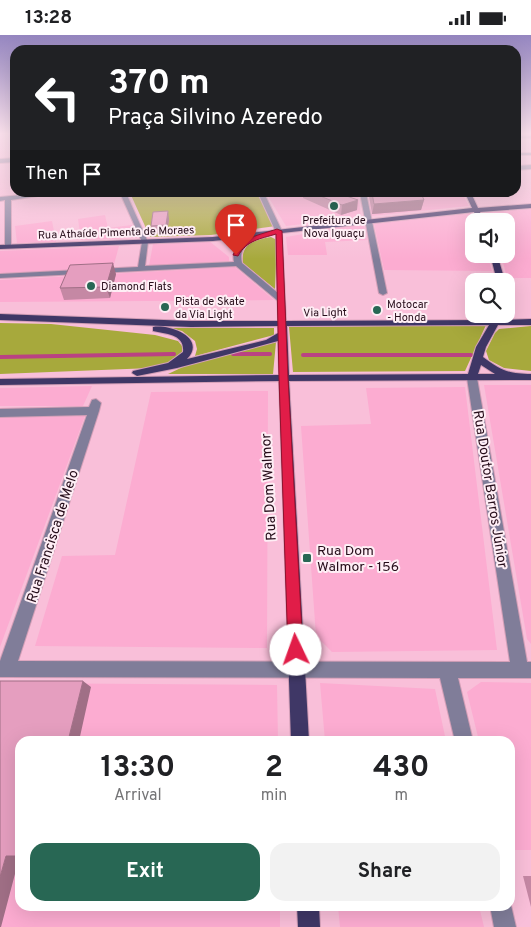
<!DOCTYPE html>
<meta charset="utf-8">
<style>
:root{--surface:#fff;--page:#f2f2f2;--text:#202124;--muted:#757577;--accent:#286754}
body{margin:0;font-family:Overpass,sans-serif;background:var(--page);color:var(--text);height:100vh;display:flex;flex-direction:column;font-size:19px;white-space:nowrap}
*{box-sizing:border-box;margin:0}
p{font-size:16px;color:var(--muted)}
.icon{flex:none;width:28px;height:28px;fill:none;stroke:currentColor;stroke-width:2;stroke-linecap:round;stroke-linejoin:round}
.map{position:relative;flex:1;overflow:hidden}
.details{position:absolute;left:15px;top:701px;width:500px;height:175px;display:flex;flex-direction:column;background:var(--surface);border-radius:15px;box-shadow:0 5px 20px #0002}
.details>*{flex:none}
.top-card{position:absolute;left:10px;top:10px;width:511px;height:152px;border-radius:15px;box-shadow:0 5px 20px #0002;background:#202124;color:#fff;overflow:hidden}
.buttons{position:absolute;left:465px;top:178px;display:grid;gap:10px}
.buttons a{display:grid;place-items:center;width:50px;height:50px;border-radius:10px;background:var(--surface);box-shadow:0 5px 20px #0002;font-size:25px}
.pin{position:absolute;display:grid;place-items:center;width:42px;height:42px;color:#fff;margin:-51px -21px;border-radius:50% 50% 50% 0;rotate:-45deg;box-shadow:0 0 5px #0007}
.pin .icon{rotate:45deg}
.me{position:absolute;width:55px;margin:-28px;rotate:357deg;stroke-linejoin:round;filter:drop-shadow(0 0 4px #0008)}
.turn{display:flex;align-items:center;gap:18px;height:105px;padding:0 15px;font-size:22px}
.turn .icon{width:65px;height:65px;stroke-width:2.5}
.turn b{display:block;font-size:35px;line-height:42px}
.then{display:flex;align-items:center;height:48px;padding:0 15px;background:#0003;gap:10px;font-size:19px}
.eta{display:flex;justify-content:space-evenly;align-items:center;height:85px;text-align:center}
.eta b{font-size:30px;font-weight:700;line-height:35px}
.cta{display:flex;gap:10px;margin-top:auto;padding:10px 15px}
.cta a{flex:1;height:58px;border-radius:15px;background:var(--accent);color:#fff;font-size:20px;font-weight:700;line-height:58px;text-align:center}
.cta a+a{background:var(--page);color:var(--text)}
.status{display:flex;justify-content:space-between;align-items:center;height:35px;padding:0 25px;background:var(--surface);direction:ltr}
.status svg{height:14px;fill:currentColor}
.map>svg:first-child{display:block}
</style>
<div class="status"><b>13:28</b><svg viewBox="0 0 49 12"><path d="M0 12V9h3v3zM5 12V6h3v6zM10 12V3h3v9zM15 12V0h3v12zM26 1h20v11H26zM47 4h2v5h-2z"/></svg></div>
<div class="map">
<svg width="531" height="892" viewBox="0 0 531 892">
<rect width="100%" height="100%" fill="#f9bfd9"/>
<!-- built -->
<path fill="#fcacd1" d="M266,158H358L361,182L286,191Z
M369,158H462L469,171L370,181Z
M531,174V243H507L501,219H506V186H489L485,176Z
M469,177L474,180L476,186H474V219H487L492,236L384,235L374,189L377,187Z
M105,180L108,193L132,190L137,203L81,205L78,184Z
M52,186L56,207L17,208L15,191Z
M361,189L364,190L367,205L325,207L327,220H288L286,202Z
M209,206L229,222V226L149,231L153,209Z
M119,211L113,233L0,238V216Z
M235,232L274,265L0,267V245Z
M484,350H531V609L527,604Z
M92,351L83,371H0V353Z
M465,352L497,615L332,617L316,601L301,391L371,389L366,353Z
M268,356L267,613L35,611L62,521L115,520L151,357Z
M85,381L0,612V382Z
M481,647L531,648V815H510V706H479L467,657Z
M0,648L277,650L278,706H20V871H280V892H0Z
M320,648L435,654L446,706H325Z
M338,871H479L484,892H340Z"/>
<!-- green -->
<path fill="#a7a93c" d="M130,158H258L276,191L211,200L150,202Z
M271,202L277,205L275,254L243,228C240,209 256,204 271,202Z
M0,288L51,289L155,300L178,306L182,311V318L170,328L152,333L0,339Z
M486,290L465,336L293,337L289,292Z
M531,291V336L504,333L489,325L486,316L495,298L499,294Z
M170,293H274V300L195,321L197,314L195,306L182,296Z
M276,307L273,339H168L185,331Z"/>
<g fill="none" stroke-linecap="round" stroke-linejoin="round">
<!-- stream -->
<path stroke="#ba4283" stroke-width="4" d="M233,319H270
M303,320H471
M0,322L174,319"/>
<defs>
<path id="minor" d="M12,99H15V101Z
M516,101H531V103H516Z
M516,118H531V120H516Z
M15,123V127L0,128V124Z
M531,130V134L516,135V131Z
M43,158H58L11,165V211L5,212V165L0,166V162Z
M120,158H126L148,207L145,231L234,227C229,204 258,199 275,195L258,158H264L282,196C267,205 236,201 242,228L285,264L278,266L236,231L0,243V239L138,232L142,207Z
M360,158H366L387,258L383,260L379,258Z
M472,340L477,343L527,627H531V643H458L473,706H455L440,643L0,642V626L87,380L0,382V374L89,372L92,365L96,364L101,368L99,376L18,626L510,627L467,343Z
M510,866L516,892H494L490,871H510Z"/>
<path id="major" d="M465,158H471L478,173L531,169V173L480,177L484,186H478L474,177L282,198L286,286L493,285L498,279L503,281L501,285L531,284V290H498L486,312L483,322C500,335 509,339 531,339V345L289,346L309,706H291L279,346L0,350V344L279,340L278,306L177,333L137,341L132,338L133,336L168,328L183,317C185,299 166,299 153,296V292C170,289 207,303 187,324L266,305L278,298V291L191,292L0,285V279L191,286H278L276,199L213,206L0,214V210L213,202L472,173ZM489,290L476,312L468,339L289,340L287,291ZM481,330L495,339H478Z
M490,219H497L505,246H497Z
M297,871H319L320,892H298Z"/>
</defs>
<!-- minor casing -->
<use href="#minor" stroke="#d39fb7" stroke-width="2"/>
<!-- major casing -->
<use href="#major" stroke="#d39fb7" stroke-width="2"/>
<!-- minor -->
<use href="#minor" fill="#807d99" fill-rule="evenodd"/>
<!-- major -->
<use href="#major" fill="#3f3766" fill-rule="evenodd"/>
</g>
<!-- wall -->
<path fill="#c588a4" d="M303,158H338L357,175L341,180L303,163Z
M370,158H421L424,165L421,175L372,179L369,161Z
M169,184L167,198L153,199L151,191Z
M116,239L110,263L64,265L60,253Z
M523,841H531V872Z"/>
<!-- shaded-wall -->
<path fill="#a06f86" d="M358,165L357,175L341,180L342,170Z
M424,165L421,175L372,179L374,169Z
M168,176L169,184L167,198L166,190Z
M113,228L116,239L110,263L106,252Z
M83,646L91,652L79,706H68Z
M20,820L1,892H0V842L6,821Z"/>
<!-- building -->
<path fill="#e59ebf" stroke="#a06f86" d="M313,158H338L358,165L342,170Z
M372,158H421L424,165L374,169Z
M168,176L166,190L151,191L153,177Z
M113,228L106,252L60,253L70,230Z
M0,646H83L68,706H20V821H6L0,842Z"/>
<!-- sky -->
<linearGradient id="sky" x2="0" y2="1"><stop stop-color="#9586c0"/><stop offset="0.44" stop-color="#fce2ee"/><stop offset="1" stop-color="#fce2ee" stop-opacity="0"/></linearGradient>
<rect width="531" height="224" fill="url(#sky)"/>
<!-- route -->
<path fill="#e11d48" stroke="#92132f" d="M277,194L282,196L288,343L303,615L301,620L296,622L291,620L288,615L279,343L276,199C260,204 247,205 238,221L233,220C241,202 260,200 277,194Z"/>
<!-- markers -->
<g fill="#286754" stroke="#feeef5" stroke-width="2">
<circle cx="334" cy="171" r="5"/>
<circle cx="91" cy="251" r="5"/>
<circle cx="165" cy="272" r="5"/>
<circle cx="377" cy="275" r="5"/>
<rect x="302" y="518" width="10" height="10" rx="2.5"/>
</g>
<g text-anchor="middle" stroke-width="4" stroke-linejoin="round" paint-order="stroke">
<!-- far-poi labels -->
<g font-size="11" fill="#260d1a" stroke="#feeef5" text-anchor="start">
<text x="334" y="189" text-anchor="middle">Prefeitura de<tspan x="334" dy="13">Nova Iguaçu</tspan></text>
<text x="101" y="255">Diamond Flats</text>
<text x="175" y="270">Pista de Skate<tspan x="175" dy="13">da Via Light</tspan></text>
<text x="387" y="273">Motocar<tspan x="387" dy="13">- Honda</tspan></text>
</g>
<!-- far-street labels -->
<g font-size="11" fill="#260d1a" stroke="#feeef5">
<text transform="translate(116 197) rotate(-2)" y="4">Rua Athaíde Pimenta de Moraes</text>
<text transform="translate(325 277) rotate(-1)" y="4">Via Light</text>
</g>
<!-- street labels -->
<g font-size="14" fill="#260d1a" stroke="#feeef5">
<text transform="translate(268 452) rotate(-93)" y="5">Rua Dom Walmor</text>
<text transform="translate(491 454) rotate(81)" y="5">Rua Doutor Barros Júnior</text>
<text transform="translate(52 501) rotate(-72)" y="5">Rua Francisca de Melo</text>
</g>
<!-- poi labels -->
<g font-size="14" fill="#260d1a" stroke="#feeef5" text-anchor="start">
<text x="317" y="520">Rua Dom<tspan x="317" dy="16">Walmor - 156</tspan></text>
</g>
</g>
</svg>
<div class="buttons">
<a><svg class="icon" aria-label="sound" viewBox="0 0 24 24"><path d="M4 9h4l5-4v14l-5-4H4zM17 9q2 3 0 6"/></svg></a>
<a><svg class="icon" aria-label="search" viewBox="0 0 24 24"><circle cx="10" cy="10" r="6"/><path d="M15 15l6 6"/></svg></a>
</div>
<div class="pin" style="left:236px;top:220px;background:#d93025"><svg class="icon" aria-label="arrive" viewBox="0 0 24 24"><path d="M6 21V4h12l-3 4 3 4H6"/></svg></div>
<svg class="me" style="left:296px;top:615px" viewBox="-20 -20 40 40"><circle r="19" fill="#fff"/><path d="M0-13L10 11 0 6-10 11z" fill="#e11d48"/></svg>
<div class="top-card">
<div class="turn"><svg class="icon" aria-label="left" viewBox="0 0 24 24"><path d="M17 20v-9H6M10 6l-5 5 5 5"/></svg><div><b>370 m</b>Praça Silvino Azeredo</div></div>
<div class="then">Then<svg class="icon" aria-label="arrive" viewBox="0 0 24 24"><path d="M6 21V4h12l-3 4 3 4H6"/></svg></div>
</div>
<section class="details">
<div class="eta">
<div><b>13:30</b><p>Arrival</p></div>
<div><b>2</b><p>min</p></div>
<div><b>430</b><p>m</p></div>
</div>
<div class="cta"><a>Exit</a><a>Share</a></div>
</section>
</div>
